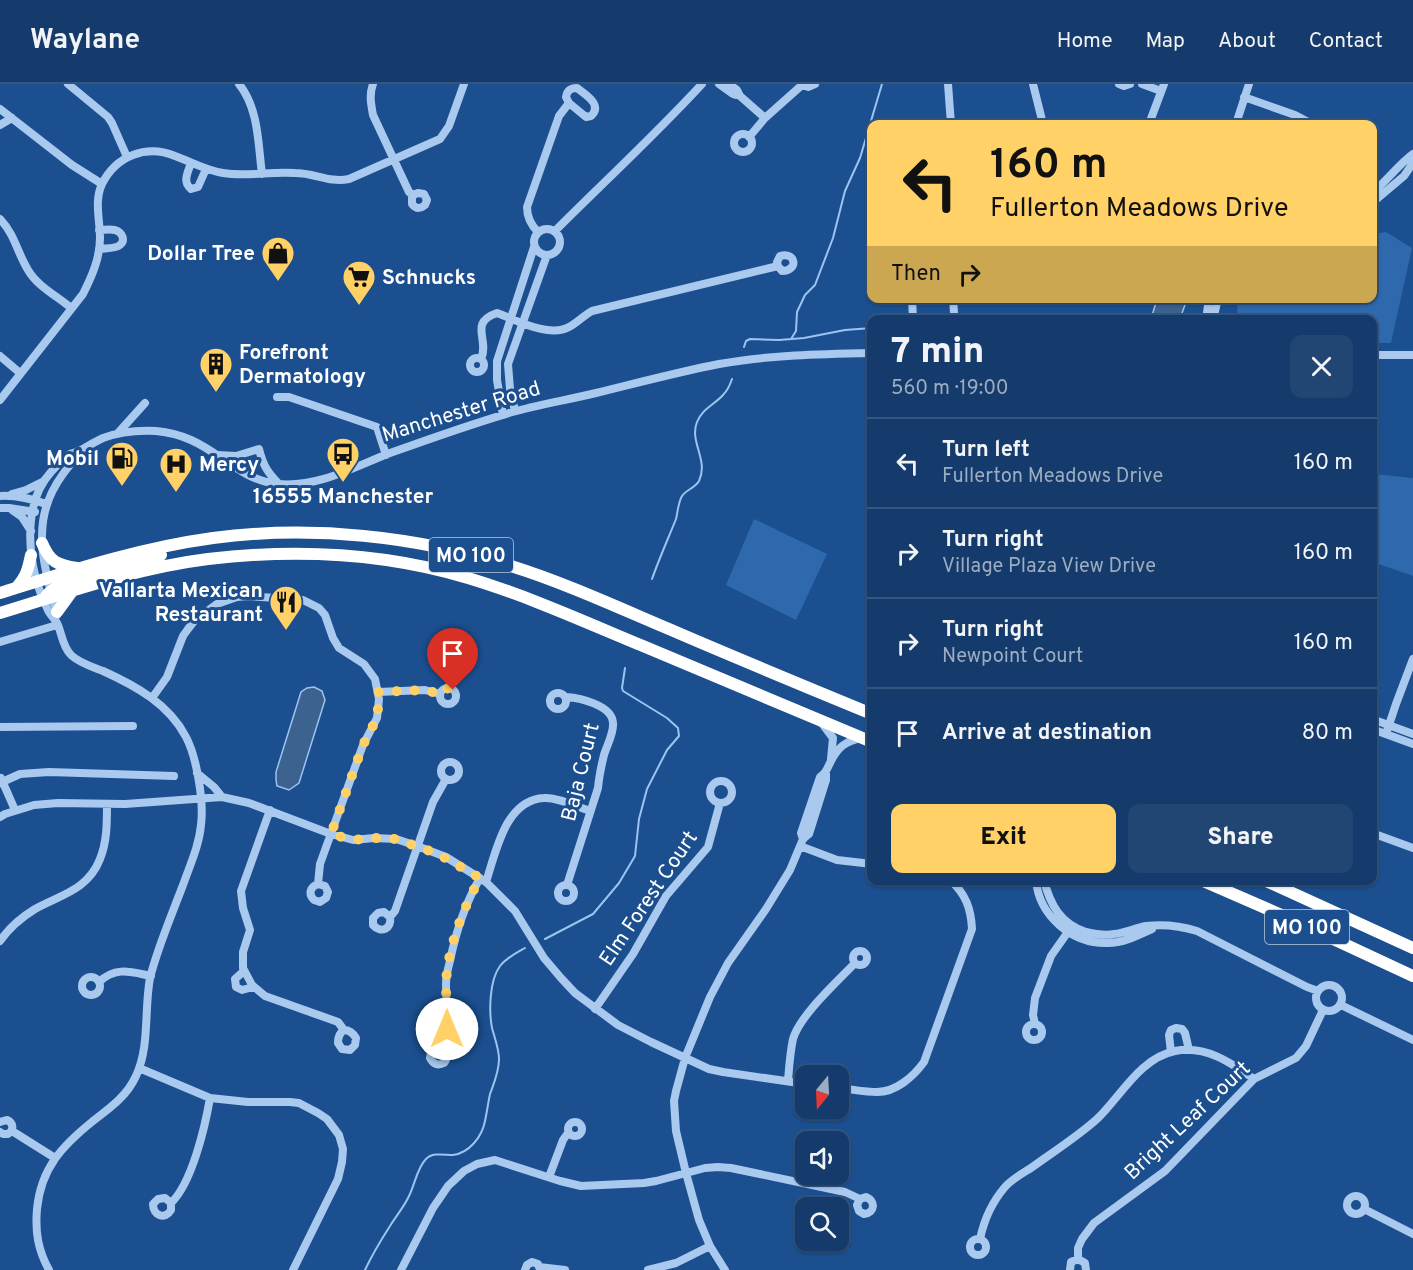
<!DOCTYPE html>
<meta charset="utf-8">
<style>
:root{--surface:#143b6b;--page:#214673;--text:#f1f3f6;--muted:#9dadc1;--line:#33557e;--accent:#ffd166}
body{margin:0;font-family:Overpass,sans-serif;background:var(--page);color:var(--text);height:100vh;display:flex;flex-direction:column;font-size:22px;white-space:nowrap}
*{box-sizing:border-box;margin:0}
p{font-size:20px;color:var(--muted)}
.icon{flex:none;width:33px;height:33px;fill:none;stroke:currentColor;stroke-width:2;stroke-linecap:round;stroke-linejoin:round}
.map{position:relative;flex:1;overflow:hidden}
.drawer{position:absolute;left:867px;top:231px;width:510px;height:570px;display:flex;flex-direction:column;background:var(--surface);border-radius:12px;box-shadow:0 2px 4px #0004,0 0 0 2px var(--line)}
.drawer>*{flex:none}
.guide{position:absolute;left:867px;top:36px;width:510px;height:183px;border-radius:12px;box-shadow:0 2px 4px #0004,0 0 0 2px var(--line);background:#ffd166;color:#111;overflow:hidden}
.needle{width:39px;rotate:198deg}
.buttons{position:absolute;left:795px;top:981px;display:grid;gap:12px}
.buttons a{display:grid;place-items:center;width:54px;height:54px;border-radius:12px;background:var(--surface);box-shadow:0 2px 4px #0004,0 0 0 2px var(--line);font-size:30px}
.pin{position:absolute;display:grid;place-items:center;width:51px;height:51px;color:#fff;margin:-62px -26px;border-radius:50% 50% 50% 0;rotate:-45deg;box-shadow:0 0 6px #0007}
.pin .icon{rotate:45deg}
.me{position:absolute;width:66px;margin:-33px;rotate:0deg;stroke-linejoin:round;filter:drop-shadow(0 0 4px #0008)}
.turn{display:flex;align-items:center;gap:21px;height:126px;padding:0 24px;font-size:27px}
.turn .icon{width:78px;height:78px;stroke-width:2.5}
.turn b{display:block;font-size:42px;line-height:51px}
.then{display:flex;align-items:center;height:57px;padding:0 24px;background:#0003;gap:12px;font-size:22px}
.round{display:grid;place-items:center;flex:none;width:63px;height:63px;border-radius:12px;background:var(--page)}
.summary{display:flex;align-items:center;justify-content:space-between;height:102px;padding:0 24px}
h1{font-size:36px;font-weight:800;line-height:45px}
.button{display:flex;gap:12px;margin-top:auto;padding:12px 24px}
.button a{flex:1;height:69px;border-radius:12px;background:var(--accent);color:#111;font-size:24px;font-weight:800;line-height:69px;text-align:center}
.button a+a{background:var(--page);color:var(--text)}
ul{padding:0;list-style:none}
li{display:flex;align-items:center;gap:18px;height:90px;padding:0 24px;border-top:2px solid var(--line)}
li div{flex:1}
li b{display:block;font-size:22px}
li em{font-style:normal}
header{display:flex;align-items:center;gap:36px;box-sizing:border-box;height:84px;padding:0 30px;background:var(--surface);border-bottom:2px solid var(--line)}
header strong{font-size:28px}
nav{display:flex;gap:33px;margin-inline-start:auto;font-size:21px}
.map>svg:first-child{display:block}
</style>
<header>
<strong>Waylane</strong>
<nav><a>Home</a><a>Map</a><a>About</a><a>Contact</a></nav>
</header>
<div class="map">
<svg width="1413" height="1186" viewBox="0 0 1413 1186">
<rect width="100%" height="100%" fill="#1b4f8f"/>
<!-- green -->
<path fill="#2e69ad" d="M1386,148L1412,164L1391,259H1373L1372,236L1238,235L1237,232L1238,215L1372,214L1373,150Z
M1373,390L1413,394V492L1373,478Z
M754,435L827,470L796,536L726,501Z"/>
<!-- water -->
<path fill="#3c6290" stroke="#9cc4f0" stroke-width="1.5" d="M1157,215H1187L1180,235H1151Z
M314,603L322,607L325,616L299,699L289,706L277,702L276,696V688L301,608L307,604Z"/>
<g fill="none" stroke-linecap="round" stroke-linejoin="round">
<!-- stream -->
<path stroke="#9cc4f0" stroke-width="2" d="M791,255L796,247L797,228L805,211L815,201L833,154L845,107L860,74L882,0
M744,263L746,257L750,255L779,256L804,254L845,246L872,244
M652,495C659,475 668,455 676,435C678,427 678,419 682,412C686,406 695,404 699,397C709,376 689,358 697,338C702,325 714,321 723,311C727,307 730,301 732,295
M545,855L593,830L619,799L635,772L639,735L647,705L667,666L679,652L678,644L667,634L623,607L622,604L625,584
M365,1186C372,1171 381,1156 390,1142C396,1132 404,1123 409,1112C415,1100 417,1084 426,1075C433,1068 444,1071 453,1071C469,1069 482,1053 485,1037C487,1028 488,1019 490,1010C494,999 499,988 499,975C499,965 495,955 492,944C489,928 489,897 500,882C506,874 516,869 525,864"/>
<!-- minor -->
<path stroke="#a9c9ee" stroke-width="8" d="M68,0L108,33L112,39L127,73
M239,0C259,25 258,60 262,90
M373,0C369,11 371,20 373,31L409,108L413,111L412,114V120C416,125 420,125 425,121L427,116L424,110L418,109L413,111
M719,0L733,10L736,11
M729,0L737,6L740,12L765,34
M802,0L808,3L815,0
M948,0L951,40
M1033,0L1043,40
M1119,0L1124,2L1130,0
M1142,0L1161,7
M1244,13L1295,31L1312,40
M0,25L72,81L102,100
M1149,40L1164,0
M1236,40L1249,0
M0,41L12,34
M734 59a9 9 0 1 1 18 0a9 9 0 1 1-18 0Z
M749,53L765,34L802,1
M191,79C188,88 182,98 191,105L198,103L206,85
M1372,109C1387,97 1398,81 1413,70
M871,118L872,136
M1372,119L1404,92L1413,79
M0,135C15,151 17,168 28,186C37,202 57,212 71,224
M534 158a13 13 0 1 1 26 0a13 13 0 1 1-26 0Z
M555,147C604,98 655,51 702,0
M538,148C531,141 527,133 527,123L559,32L569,19L586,33L591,32C603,21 586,11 577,4C570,4 567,7 566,13L569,19
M99,165C105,164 115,165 120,161C126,156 122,148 115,146C110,145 104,146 99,146
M883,214L892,217L912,216
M912,214L913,236
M953,214L954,229
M1206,236L1209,214
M1213,236L1218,214
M1372,271H1413
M0,272L20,289
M470 281a7 7 0 1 1 14 0a7 7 0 1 1-14 0Z
M481,275C490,256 468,239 497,229C516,236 549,254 569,243C577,239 583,232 592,227L778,182L782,187C799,187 796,167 780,172L777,178L778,182
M277,313H289L377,343L386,371
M0,316L83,210C92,192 100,174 100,154C100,136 94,117 102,100C116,72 146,60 175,72C192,78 205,86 223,89C247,93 271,87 295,89C315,89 329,99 349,95L440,55L449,42L464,0
M515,327L510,305L508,280L547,171
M503,331L497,296V277L534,163
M118,349L145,319
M218,371L236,372L259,365C263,381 267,388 279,400
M12,410L26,406L42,398
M0,412C17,411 31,415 46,420
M0,424H9L35,428
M12,426L22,433L31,447
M57,531C57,525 54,520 52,514C50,505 48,496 46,487C38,450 41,420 63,390C69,382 75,375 80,367
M0,558L57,541
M440 612a8 8 0 1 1 16 0a8 8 0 1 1-16 0Z
M378,608L425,606L440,610
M550 617a8 8 0 1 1 16 0a8 8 0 1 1-16 0Z
M566,613C580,614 612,621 613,639C614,649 607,661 604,671C601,683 599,693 598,704L567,801
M152,614L167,593L183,552L188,545L195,536L217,520L237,513L248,512L303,516L319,524L325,531L333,554L339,564L364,580L375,595L379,615L377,634L363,661L320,780L318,800C310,803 308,810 314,816L320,818L326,814L328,808L325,802L318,800
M1372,635L1413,650
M821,638L833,654L831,675
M0,643L133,642
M1372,645L1413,660
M1386,650L1396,620L1413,575
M441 687a9 9 0 1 1 18 0a9 9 0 1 1-18 0Z
M197,689L214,703L222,713
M1,694L15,726
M710 708a11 11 0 1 1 22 0a11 11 0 1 1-22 0Z
M0,699L20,690L49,688L174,692
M270,726L241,807L243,824L250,846L243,868V884L252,901L265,912L338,938L344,946C350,946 353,949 356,954L355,961L350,966L342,965L338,959C338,953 339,949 344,946
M0,733L5,730L34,721L58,719L125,720L222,713L249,719L331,750L353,756L374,754L396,755L417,762L446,773L486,798L515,827L544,874L561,894L575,909L618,941L651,958L709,985L723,988L806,1000
M1372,749L1413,764
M803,755L801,749L820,693C827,689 827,684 831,677C838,663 846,657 861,654
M800,762L837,776L872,780
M1036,796C1039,832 1072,860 1108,859C1123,859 1139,851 1152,845
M1044,796C1050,821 1061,840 1086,848C1095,850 1104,852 1114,850C1125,849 1135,844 1146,842C1163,840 1181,842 1197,847L1307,903L1318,907
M486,798C496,768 505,716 544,714C557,713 578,723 590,727
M558 809a8 8 0 1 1 16 0a8 8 0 1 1-16 0Z
M390,833L384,828L378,829L373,834V841C381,850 392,845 390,833L395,827L433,718L446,695
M0,857C9,844 22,833 35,825C60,811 88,806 100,775C107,758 107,739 107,720
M853 874a7 7 0 1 1 14 0a7 7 0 1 1-14 0Z
M244,887L235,895L236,903L242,906L253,903
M82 902a9 9 0 1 1 18 0a9 9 0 1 1-18 0Z
M99,898C116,882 131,888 151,892
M1316 914a13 13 0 1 1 26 0a13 13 0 1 1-26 0Z
M1341,921L1413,956
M595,925L633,870L666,812L708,763L720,719
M1035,940L1033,931L1035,914L1051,872L1070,845
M1026 948a8 8 0 1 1 16 0a8 8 0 1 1-16 0Z
M443,965L436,964L431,968L430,974C433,980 438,982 444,979C448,974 448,969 443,965C450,944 446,922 446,900C446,892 448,884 450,877C456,847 465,820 480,794
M1171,968L1169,951L1171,946L1176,944L1182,945L1185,949L1189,966
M139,984L210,1014L248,1018H290L299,1019L318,1029L327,1035L339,1051L343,1065L342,1078L338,1095L293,1186
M788,997C789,984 790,969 793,955C800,931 837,898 855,879
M838,1004C851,1005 864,1008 877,1008C896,1008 913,993 924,978L972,845C971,825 966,810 950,796
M568 1045a7 7 0 1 1 14 0a7 7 0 1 1-14 0Z
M0,1038L7,1036C14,1039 14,1046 8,1050H3L0,1048
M12,1047L55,1074
M549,1093L563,1056L568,1049
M1347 1121a9 9 0 1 1 18 0a9 9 0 1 1-18 0Z
M171,1119L165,1114L158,1115L153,1120C153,1132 165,1136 171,1126V1119C192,1099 205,1043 210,1014
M1364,1125L1413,1150
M970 1163a8 8 0 1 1 16 0a8 8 0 1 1-16 0Z
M980,1155C984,1136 992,1118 1005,1103C1012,1095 1023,1089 1031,1084C1053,1068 1077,1053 1097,1035C1121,1012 1140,974 1175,967C1205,961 1230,978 1254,995
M1078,1175V1164L1082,1155L1094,1139L1165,1087L1254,995L1296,974L1306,962L1323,926
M49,1186C38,1166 35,1148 37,1125C41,1084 62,1062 93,1037C110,1024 127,1012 136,992C150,962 144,926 150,894C157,865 172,830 183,801C190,781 199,762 201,741C204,718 197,674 186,653C169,620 136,602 103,587C93,583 79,579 71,571C62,562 62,549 57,539C54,534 49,530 47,524C28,485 20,422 51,388C57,382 63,373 70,370C73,369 76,368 79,367C87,363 94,358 103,354C119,348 138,346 156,347C167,348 180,351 191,356C221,369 243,397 278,400C317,404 354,383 390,369C429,355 468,341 509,329C537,321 567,316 596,309C637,299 678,288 719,280C769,271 821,270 872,269
M401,1186L433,1124L448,1102L464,1087L477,1080L495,1076L560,1097L581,1102L644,1099L656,1097L705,1084L718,1083L731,1084L845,1108L860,1115L866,1113C876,1117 875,1129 864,1130L859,1127L857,1121L860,1115
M525,1186L527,1181L532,1178L538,1180L539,1183L565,1186
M648,1186L676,1179L710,1162
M725,1186L710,1162L699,1136L686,1089L676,1047L674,1017L676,1007L685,974L710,913L728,879L766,825L790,786L803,755L809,750L826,696V689
M1070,1186L1071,1178L1078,1175L1085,1179L1086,1186"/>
<!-- highway -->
<path stroke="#fff" stroke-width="12" d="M42,459C50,478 57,481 77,484
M16,504C26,493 28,486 31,471
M0,509C70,487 139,464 213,454C312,441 416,452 511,482C565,499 617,523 669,545C736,574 804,602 872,630
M46,512C61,492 134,478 161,471
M57,528L73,506
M0,529C69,508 136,484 208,475C294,465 385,469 468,494C528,512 585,538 643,562C719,594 795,626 872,658
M1201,796L1286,833L1413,892
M1264,796L1413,864"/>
</g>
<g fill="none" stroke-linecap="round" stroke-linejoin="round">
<!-- route -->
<path stroke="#ffd166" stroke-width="10" stroke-dasharray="0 18" d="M447,945C447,930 446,914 446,899C448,862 463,825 480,794L438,770L396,755L374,754L353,756L331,750L363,661L377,634L379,615L378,608L425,606L440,610L446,604L453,606"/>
</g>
<!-- icons -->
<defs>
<symbol id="shop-pin" viewBox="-11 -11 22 30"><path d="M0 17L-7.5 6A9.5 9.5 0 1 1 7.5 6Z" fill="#ffd166" stroke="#1b4f8f"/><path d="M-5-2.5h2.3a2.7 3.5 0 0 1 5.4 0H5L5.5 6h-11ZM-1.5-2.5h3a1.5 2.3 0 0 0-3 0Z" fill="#111"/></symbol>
<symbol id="supermarket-pin" viewBox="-11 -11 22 30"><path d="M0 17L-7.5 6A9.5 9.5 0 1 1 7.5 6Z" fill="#ffd166" stroke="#1b4f8f"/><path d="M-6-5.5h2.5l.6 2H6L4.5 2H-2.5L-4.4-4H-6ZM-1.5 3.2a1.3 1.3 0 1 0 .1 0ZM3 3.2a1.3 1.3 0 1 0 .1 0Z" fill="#111"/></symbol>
<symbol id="building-pin" viewBox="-11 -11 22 30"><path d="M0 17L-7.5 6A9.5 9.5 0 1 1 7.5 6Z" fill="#ffd166" stroke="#1b4f8f"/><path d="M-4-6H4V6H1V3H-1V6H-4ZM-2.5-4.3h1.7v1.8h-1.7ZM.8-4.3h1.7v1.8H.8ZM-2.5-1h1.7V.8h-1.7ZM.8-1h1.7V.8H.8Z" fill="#111"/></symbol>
<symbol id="bus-pin" viewBox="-11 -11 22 30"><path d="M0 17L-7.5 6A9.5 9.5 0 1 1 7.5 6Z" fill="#ffd166" stroke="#1b4f8f"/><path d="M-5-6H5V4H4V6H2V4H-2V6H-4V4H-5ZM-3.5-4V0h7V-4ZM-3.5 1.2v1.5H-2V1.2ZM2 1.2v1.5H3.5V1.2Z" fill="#111"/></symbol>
<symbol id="fuel-pin" viewBox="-11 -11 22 30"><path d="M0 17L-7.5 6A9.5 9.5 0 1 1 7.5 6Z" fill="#ffd166" stroke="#1b4f8f"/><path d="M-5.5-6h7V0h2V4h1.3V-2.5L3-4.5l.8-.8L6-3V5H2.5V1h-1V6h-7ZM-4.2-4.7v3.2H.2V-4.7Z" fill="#111"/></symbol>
<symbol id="hospital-pin" viewBox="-11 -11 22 30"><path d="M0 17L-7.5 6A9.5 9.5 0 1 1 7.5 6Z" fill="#ffd166" stroke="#1b4f8f"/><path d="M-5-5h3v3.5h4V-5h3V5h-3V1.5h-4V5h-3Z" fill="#111"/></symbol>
<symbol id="restaurant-pin" viewBox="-11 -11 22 30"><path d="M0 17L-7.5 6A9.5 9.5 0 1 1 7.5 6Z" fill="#ffd166" stroke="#1b4f8f"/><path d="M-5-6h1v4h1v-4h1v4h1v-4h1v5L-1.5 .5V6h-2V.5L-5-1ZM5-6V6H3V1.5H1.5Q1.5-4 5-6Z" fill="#111"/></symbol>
</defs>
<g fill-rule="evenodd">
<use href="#shop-pin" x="259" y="150" width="38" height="52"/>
<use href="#supermarket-pin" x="340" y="174" width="38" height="52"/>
<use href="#building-pin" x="197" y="261" width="38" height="52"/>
<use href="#bus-pin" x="324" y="351" width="38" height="52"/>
<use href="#fuel-pin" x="103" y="355" width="38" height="52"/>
<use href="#hospital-pin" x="157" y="361" width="38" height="52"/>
<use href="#restaurant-pin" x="267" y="499" width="38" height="52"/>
</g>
<g text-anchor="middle" stroke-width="6" stroke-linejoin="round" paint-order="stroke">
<!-- shield labels -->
<g fill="#1b4f8f" stroke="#bbcadd" stroke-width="1.5">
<rect x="429" y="454" width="84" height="34" rx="4.5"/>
<rect x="1265" y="826" width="84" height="34" rx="4.5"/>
</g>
<g font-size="20" font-weight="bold" fill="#fff">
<text x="471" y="478">MO 100</text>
<text x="1307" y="850">MO 100</text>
</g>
<!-- poi labels -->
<g font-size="21" font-weight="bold" fill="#fff" stroke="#1b4f8f" text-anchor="end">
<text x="255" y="176">Dollar Tree</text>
<text x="382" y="200" text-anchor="start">Schnucks</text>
<text x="239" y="275" text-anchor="start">Forefront<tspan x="239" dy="24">Dermatology</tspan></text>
<text x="99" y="381">Mobil</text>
<text x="199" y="387" text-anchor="start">Mercy</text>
<text x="343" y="419" text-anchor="middle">16555 Manchester</text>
<text x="263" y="513">Vallarta Mexican<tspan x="263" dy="24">Restaurant</tspan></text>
</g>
<!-- street labels -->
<g font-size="21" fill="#fff" stroke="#1b4f8f">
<text transform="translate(461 327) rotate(-17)" y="7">Manchester Road</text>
<text transform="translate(580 688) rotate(-76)" y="7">Baja Court</text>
<text transform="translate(648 814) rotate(-56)" y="7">Elm Forest Court</text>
<text transform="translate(1187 1036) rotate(-43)" y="7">Bright Leaf Court</text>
</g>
</g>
</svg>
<div class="buttons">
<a><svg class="needle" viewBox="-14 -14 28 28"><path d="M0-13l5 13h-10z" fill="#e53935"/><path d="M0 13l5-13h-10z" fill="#9dadc1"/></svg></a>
<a><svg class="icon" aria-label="sound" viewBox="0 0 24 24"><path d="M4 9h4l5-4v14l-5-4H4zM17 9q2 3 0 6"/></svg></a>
<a><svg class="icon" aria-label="search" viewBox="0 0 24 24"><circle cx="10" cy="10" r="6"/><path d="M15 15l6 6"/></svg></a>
</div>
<div class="pin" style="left:453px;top:606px;background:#d93025"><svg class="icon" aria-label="arrive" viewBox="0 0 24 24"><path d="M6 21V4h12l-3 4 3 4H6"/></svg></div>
<svg class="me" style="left:447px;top:945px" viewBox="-20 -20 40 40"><circle r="19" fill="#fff"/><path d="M0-13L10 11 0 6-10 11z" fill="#ffd166"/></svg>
<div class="guide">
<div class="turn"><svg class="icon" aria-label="left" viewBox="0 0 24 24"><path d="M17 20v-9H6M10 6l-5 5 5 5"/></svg><div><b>160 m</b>Fullerton Meadows Drive</div></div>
<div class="then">Then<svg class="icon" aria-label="right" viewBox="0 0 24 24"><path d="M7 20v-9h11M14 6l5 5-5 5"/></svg></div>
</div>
<section class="drawer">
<div class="summary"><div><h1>7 min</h1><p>560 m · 19:00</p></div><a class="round"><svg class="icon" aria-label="close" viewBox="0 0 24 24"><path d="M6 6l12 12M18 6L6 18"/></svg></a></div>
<ul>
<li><svg class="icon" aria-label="left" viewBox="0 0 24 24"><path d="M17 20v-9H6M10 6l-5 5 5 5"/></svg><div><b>Turn left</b><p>Fullerton Meadows Drive</p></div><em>160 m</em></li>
<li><svg class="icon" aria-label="right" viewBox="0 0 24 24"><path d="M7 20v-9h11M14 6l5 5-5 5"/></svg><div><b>Turn right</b><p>Village Plaza View Drive</p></div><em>160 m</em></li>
<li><svg class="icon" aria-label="right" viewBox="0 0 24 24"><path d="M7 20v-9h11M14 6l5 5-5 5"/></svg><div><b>Turn right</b><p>Newpoint Court</p></div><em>160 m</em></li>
<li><svg class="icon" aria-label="arrive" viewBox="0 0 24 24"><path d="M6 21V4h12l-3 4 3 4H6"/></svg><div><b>Arrive at destination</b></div><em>80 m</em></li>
</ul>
<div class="button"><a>Exit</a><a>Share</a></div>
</section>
</div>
